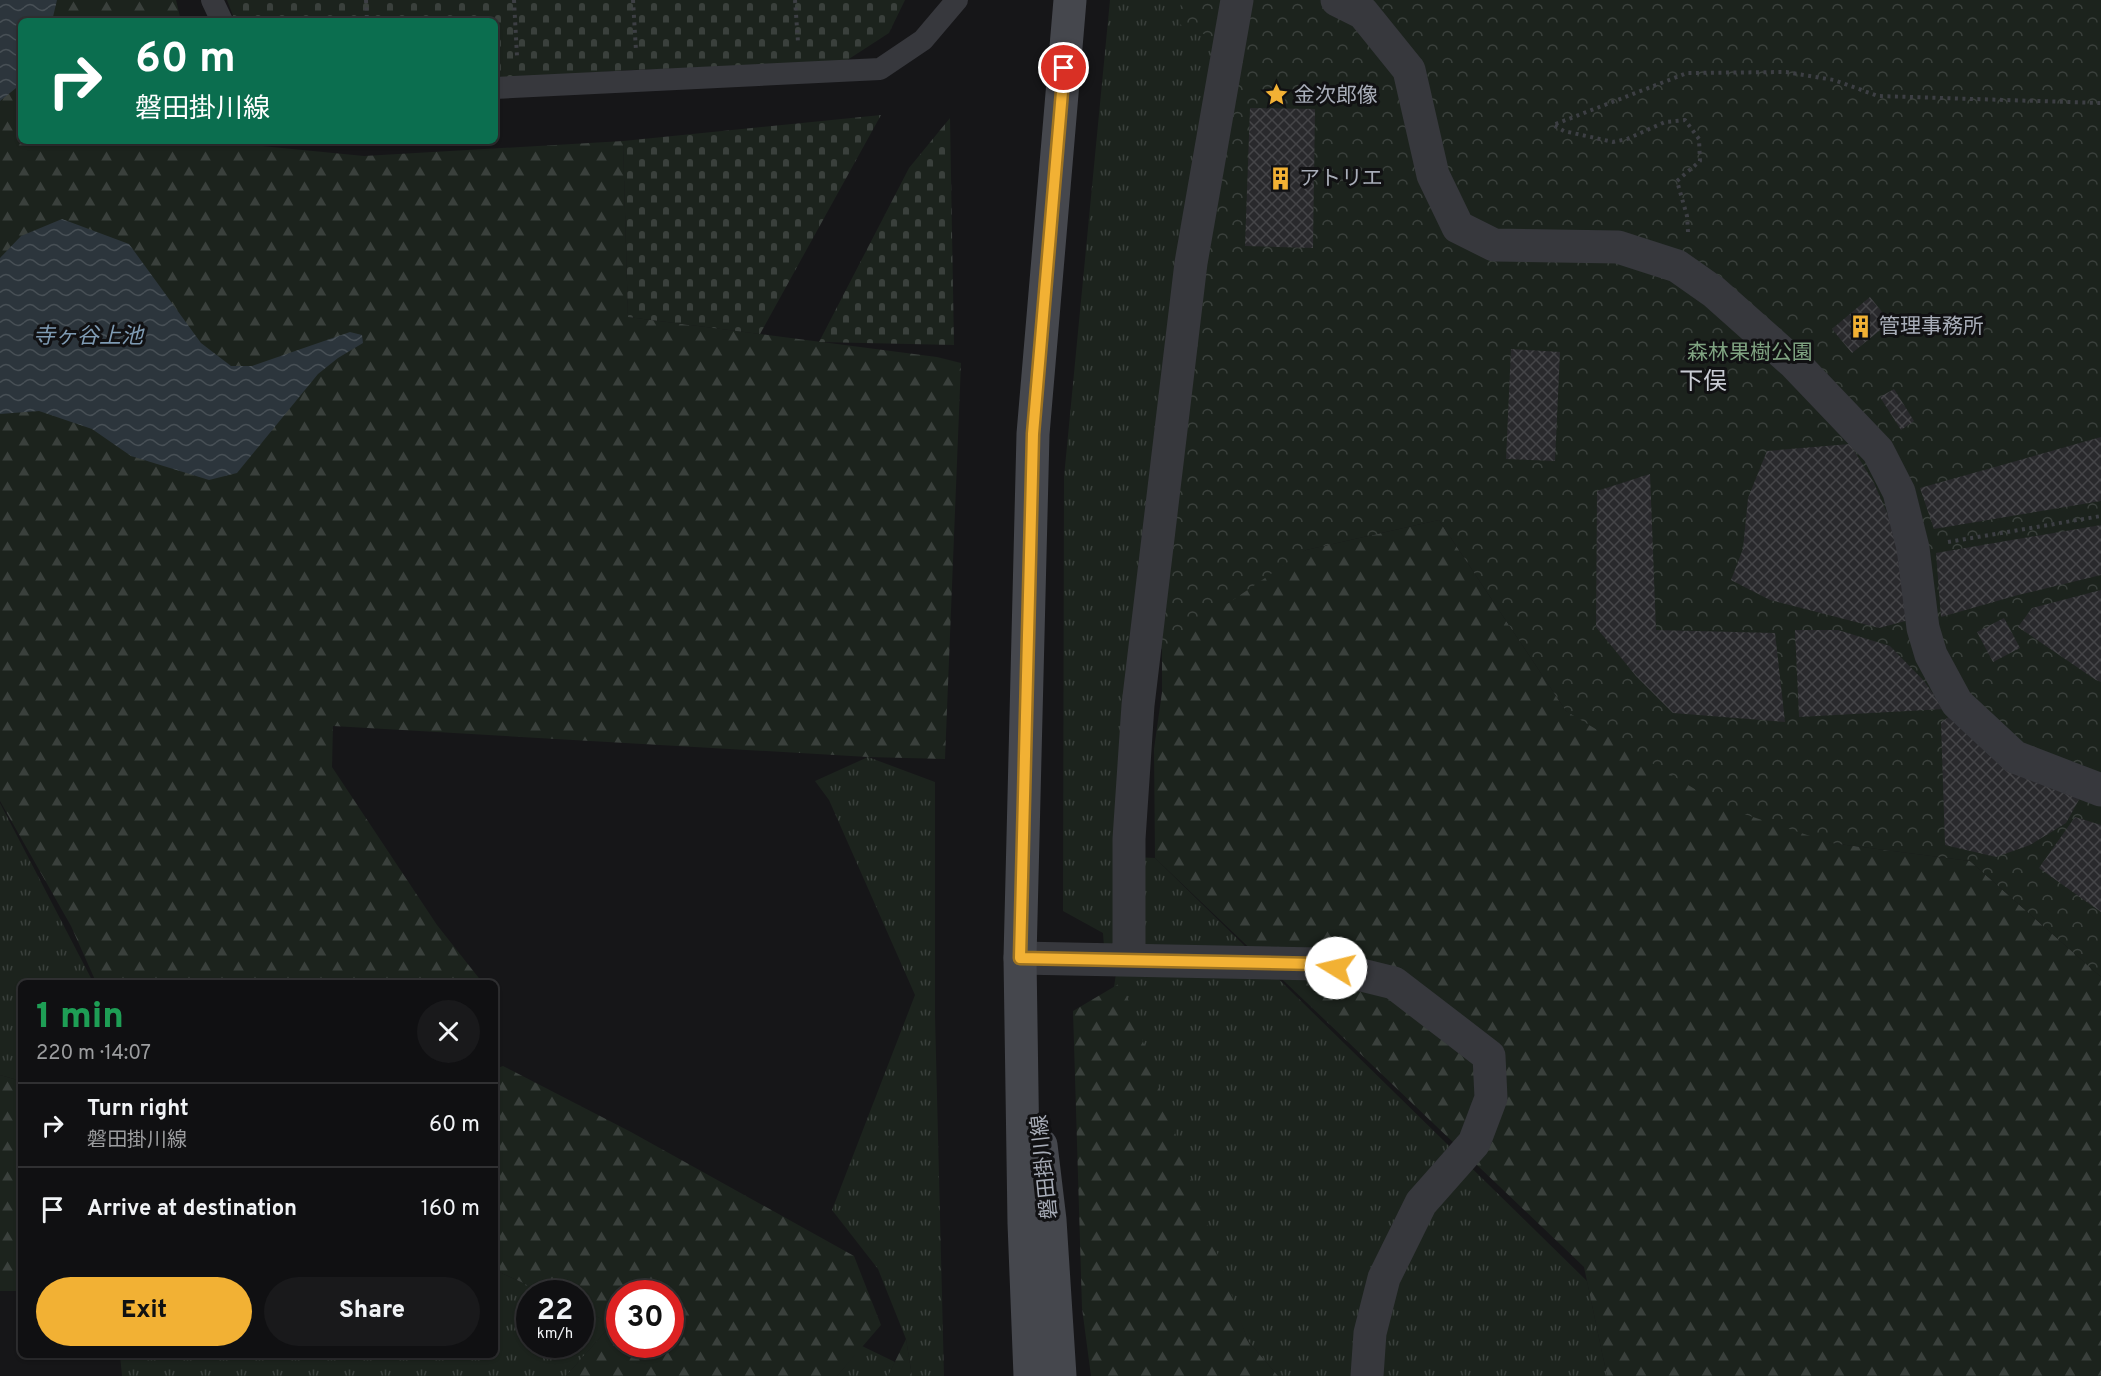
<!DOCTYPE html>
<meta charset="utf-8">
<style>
:root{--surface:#101012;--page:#19191b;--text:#f1f3f6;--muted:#9c9d9f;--line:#303032;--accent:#f2b134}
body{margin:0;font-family:Overpass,"Noto Sans JP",sans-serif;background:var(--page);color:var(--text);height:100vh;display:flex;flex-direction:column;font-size:22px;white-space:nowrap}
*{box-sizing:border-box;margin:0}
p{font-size:20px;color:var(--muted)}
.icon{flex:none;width:33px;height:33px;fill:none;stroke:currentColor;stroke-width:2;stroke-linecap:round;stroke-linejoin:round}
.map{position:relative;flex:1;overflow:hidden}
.drawer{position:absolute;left:18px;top:980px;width:480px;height:378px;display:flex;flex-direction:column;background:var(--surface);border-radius:9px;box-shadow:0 2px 4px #0004,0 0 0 2px var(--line)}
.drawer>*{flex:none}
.guide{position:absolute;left:18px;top:18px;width:480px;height:126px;border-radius:9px;box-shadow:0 2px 4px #0004,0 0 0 2px var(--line);background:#0b6e4f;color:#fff;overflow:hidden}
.speed{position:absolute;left:516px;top:1280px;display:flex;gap:12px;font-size:30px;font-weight:700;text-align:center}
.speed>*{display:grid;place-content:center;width:78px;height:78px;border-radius:50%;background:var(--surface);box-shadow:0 2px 4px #0004,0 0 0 2px var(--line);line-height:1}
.speed small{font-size:15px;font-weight:400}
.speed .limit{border:9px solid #d22;background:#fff;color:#111}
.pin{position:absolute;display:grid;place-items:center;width:51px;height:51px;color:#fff;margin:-26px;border:3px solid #fff;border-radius:50%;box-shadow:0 2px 6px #0007}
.me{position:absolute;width:66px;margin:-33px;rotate:279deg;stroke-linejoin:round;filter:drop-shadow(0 0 4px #0008)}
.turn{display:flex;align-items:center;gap:21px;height:126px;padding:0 18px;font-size:27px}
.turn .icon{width:78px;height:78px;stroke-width:2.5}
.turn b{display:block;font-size:42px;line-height:51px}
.round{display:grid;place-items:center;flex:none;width:63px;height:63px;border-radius:32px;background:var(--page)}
.headline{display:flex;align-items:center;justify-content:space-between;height:102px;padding:0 18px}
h1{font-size:36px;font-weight:800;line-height:45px;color:#1e9e55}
.cta{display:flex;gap:12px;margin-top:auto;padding:12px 18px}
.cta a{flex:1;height:69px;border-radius:36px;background:var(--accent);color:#111;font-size:24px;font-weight:800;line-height:69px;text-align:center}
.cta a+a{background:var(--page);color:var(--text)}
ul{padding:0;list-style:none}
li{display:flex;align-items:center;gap:18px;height:84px;padding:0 18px;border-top:2px solid var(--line)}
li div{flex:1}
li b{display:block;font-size:22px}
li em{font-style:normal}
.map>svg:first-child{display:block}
</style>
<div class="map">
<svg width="2101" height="1376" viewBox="0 0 2101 1376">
<defs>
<pattern id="grass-tufts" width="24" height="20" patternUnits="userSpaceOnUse" patternTransform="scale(1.5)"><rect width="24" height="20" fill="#1c231d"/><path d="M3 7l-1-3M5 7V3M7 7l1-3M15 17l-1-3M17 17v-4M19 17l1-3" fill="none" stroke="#3a403c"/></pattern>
<pattern id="forest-firs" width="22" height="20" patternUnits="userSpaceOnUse" patternTransform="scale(1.5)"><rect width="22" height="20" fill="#1c231d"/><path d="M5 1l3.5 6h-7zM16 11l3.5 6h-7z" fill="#3a403c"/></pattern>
<pattern id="cemetery-stones" width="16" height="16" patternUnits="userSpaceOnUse" patternTransform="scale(1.5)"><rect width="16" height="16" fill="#1c231d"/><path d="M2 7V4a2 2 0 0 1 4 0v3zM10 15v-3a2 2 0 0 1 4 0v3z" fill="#3a403c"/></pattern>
<pattern id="park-crowns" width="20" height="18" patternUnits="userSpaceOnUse" patternTransform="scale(1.5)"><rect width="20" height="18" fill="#1c231d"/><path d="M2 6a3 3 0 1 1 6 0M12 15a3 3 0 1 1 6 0" fill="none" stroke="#3a403c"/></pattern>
<pattern id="water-waves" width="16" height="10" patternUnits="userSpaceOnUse" patternTransform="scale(1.5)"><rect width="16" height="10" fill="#2c353c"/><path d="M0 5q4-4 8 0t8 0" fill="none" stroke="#485056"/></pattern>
<pattern id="building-cross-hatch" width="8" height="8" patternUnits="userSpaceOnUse" patternTransform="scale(1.5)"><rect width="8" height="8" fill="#29292c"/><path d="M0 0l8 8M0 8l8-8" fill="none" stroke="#454548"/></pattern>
</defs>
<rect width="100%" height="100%" fill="#161618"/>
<!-- grass -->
<path fill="url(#grass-tufts)" d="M1110,0H1237L1135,857L1155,858L1587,1281L1607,1376H1278L1248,1341L1114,987L1118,960H1105L1103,933L1063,911L1064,477Z
M868,757L935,782V1016L944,1376H912L906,1339L878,1269L832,1210L915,995L829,800L815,781Z
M0,803L93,982H21V1081L0,1075Z
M495,1270L545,1293H530V1344H580L581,1309L612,1324L566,1376H122L120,1355L495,1354Z
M862,1346L895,1362L888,1376H837Z"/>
<!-- forest -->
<path fill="url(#forest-firs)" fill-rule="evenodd" d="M0,0H176L181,21H21V141H249L251,145L364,156L623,141L628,317L937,357L961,363L945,759L868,757L333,726L332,767L437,925L482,982H96L71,926L0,801Z
M1439,520L1566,711L1831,843L1970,861L2101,977V1376H1607L1584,1267L1155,858L1154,749L1162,692V623L1306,550Z
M1122,982L1248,1341L1278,1376H1091L1082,1308L1073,1011Z
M503,1066L631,1132L854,1256L881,1325L837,1376H566L612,1324L581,1309L580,1293H545L495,1270V1069ZM620,1293H670V1344H620Z
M0,1075L21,1081V1291H0Z
M906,1339L912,1376H888Z"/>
<!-- cemetery -->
<path fill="url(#cemetery-stones)" d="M227,0H905L889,33L835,68L751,66L631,70L495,79V21H235Z
M881,115L760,334L628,317L623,141Z
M950,118L954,345L819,342L909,168Z"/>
<!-- park -->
<path fill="url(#park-crowns)" d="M1181,0H2101V977L1970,861L1831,843L1726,808L1566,711L1439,520L1306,550L1145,660L1228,44L1179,24Z"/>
<!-- water -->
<path fill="url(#water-waves)" d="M0,0H57L52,21H21V84L0,101Z
M62,219L129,244L201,343L231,366H252L350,332L362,335L363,343L338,358L318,374L237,473L209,480L131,456L92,429L39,411L0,414V258L21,236Z"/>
<!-- building -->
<path fill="url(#building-cross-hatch)" d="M1250,108L1315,109L1313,248L1245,246Z
M1870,297L1890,322L1852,353L1832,329Z
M1511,349L1560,352L1555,461L1506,459Z
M1894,389L1914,421L1901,430L1880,397Z
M2101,437V501L1934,529L1920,488Z
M1850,444L1874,483L1898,538L1909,620L1879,628L1770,600L1731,580L1743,549L1748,498L1767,451Z
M1650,474L1656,630L1775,633L1785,722L1673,713L1636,676L1596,627L1597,491Z
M2101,525V575L2018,595L1941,617L1936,553Z
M2101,590V682L2096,680L2018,627L2032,608Z
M2004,618L2020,648L1993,662L1977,632Z
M1795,630H1838L1890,646L1924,681L1944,709L1799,717Z
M1952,715L2081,796L2066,823L2030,845L1996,857L1945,845L1941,722Z
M2075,817L2101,825V912L2039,868Z"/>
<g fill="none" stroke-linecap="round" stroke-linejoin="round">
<!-- path -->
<path stroke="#3d3f44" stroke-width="4" stroke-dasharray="3 4.5" stroke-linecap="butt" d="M366,0L367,21
M514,0L517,56
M633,0L636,51
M795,0L798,42
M1688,232L1687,216L1677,181L1700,161L1699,139L1685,120L1665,122L1627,139L1613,142L1564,131L1553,125L1687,73L1786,72L1834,80L1878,96L2101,103
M1948,542L2101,516"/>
<!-- lane -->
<path stroke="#37383d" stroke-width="22" d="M212,0L222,21
M495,88L880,69L923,40L957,0"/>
<!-- street -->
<path stroke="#37383d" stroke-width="33" d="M1337,0L1363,13L1409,70L1433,175L1458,227L1494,245L1618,247L1677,266L1714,292L1795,364L1878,451L1899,492L1913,548L1923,628L1931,655L1957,703L2015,757L2101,790
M1020,958L1317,964L1394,983L1489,1056L1491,1098L1474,1143L1421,1203L1384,1278L1370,1333L1367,1376
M1129,960V839L1138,705L1191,263L1237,0"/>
<!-- secondary -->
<path stroke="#45474d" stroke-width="33" d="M1041,1145L1050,1220L1060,1376
M1030,1376L1024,1223L1020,958L1033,434L1070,0"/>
</g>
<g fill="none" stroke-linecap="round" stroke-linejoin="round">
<defs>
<path id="route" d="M1064,68L1033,434L1020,958L1317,964L1336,968"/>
</defs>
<!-- route casing -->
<use href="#route" stroke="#9d7322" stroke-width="15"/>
<!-- route -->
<use href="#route" stroke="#f2b134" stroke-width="10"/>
</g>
<!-- icons -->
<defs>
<symbol id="sight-bare" viewBox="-9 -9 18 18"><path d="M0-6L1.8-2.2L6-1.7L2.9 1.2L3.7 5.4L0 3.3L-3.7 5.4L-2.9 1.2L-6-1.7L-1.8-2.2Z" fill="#f2b134" stroke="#111113" stroke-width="2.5" paint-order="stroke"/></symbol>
<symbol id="building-bare" viewBox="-9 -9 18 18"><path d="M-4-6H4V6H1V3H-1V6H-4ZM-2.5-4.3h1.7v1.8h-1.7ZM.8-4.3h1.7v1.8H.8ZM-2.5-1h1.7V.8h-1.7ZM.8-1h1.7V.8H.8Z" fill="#f2b134" stroke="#111113" stroke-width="2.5" paint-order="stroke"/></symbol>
</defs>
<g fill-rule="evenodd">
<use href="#sight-bare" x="1260" y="78" width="33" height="33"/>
<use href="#building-bare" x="1264" y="162" width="33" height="33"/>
<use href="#building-bare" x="1844" y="310" width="33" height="33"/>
</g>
<g text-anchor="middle" stroke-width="6" stroke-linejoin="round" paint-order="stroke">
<!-- poi labels -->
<g font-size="21" fill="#a8adb8" stroke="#111113" text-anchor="start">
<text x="1294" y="102">金次郎像</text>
<text x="1299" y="185">アトリエ</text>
<text x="1879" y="333">管理事務所</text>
</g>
<!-- park labels -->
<g font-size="21" fill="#7fa381" stroke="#111113">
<text x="1750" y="359">森林果樹公園</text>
</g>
<!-- street labels -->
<g font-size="21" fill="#a8adb8" stroke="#111113">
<text transform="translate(1044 1167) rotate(-96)" y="7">磐田掛川線</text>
</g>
<!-- water labels -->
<g font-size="22" font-style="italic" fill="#7f9bb3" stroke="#111113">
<text x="88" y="343">寺ヶ谷上池</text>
</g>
<!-- quarter labels -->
<g font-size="24" fill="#c9ccd4" stroke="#111113">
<text x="1703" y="389">下俣</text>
</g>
</g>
</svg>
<div class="speed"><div>22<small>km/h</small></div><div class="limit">30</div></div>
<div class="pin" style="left:1064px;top:68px;background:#d93025"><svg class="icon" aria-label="arrive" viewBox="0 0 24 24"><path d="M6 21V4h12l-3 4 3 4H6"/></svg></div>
<svg class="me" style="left:1336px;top:968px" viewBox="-20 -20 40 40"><circle r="19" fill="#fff"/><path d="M0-13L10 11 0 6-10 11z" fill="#f2b134"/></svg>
<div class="guide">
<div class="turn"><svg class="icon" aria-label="right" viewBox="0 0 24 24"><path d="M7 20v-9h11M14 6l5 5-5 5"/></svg><div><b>60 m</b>磐田掛川線</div></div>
</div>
<section class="drawer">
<div class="headline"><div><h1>1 min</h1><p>220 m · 14:07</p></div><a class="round"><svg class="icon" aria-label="close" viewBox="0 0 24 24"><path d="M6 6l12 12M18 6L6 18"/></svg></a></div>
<ul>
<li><svg class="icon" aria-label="right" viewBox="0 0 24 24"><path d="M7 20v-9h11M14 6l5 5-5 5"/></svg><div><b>Turn right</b><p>磐田掛川線</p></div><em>60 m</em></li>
<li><svg class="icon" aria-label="arrive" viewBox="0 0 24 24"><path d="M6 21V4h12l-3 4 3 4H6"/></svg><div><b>Arrive at destination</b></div><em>160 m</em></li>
</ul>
<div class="cta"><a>Exit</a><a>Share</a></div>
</section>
</div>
